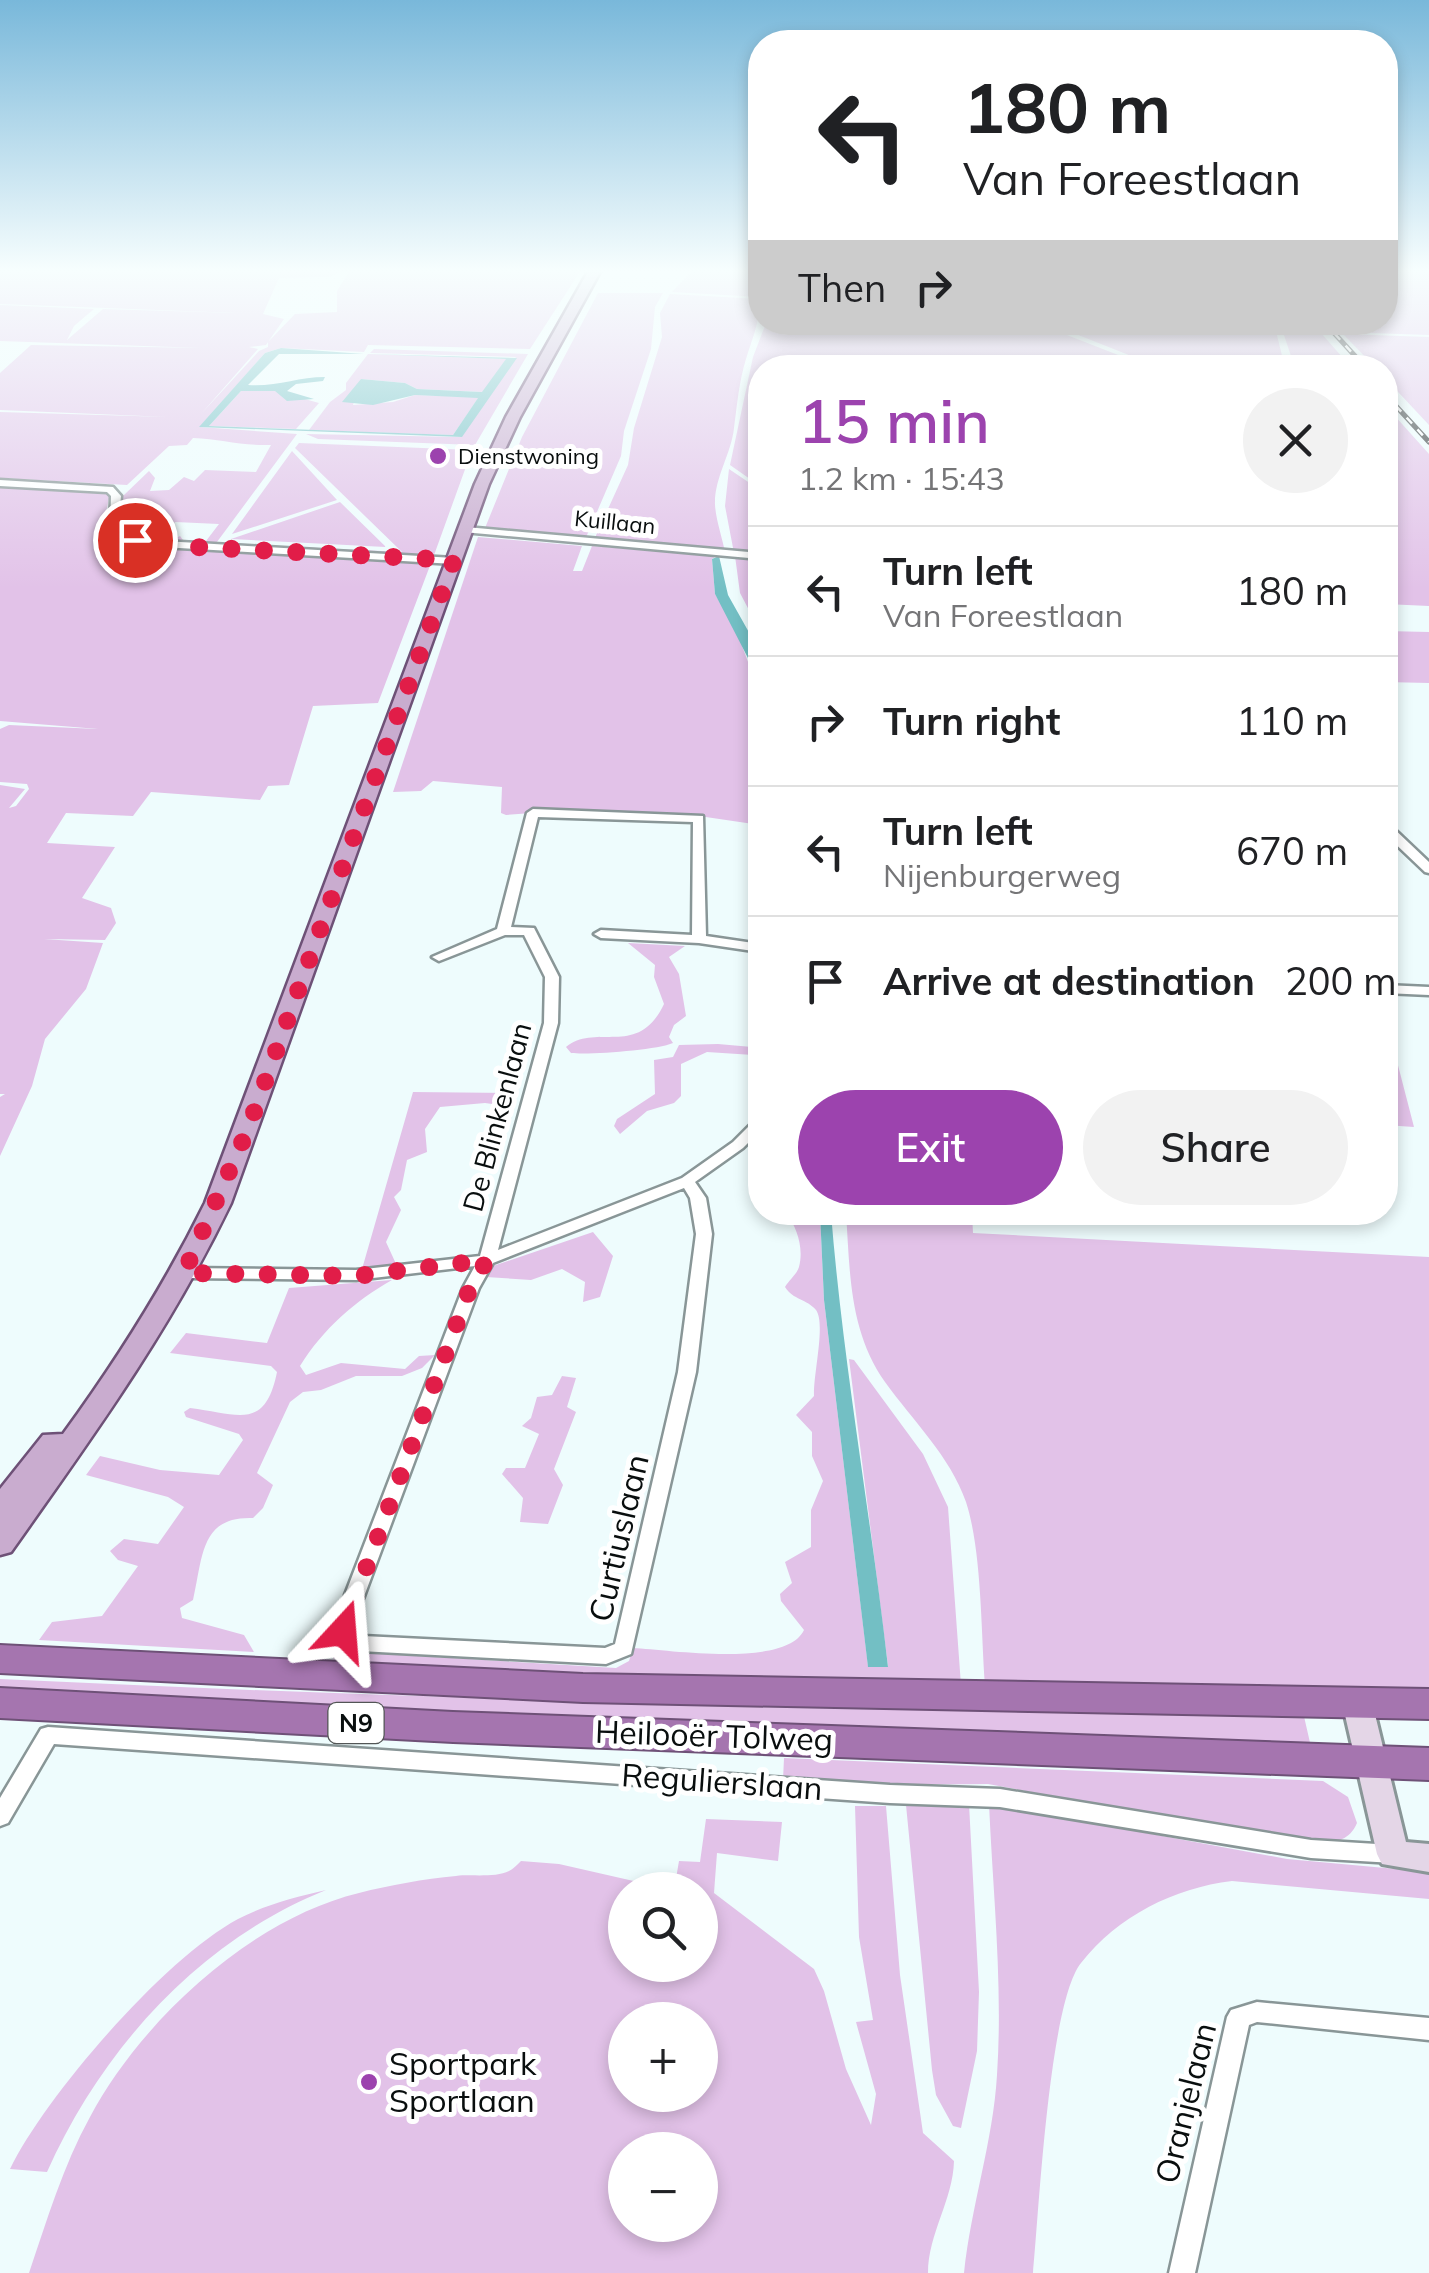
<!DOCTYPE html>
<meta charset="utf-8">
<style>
:root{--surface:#fff;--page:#f2f2f2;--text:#202124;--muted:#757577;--line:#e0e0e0;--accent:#9c43ae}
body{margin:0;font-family:Mulish,sans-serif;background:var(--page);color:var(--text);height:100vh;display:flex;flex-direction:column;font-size:38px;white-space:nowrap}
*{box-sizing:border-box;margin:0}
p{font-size:32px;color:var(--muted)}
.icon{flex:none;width:55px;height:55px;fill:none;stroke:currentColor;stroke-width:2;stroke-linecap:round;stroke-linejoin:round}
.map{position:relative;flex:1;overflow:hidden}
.drawer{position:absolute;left:748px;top:355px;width:650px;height:870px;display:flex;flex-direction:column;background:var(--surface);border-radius:40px;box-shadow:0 5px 15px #0003}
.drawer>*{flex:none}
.hud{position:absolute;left:748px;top:30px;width:650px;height:305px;border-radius:40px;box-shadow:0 5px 15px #0003;background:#fff;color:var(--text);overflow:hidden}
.fabs{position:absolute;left:608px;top:1872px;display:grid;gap:20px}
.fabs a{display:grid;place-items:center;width:110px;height:110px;border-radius:50%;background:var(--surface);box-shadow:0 5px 15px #0003;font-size:50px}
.pin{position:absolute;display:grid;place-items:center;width:85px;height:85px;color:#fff;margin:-42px;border:5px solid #fff;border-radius:50%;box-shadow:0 2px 10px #0007}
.me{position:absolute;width:110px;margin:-55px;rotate:19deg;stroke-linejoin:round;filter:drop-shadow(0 0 8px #0008)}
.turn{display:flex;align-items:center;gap:35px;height:210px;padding:0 50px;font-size:45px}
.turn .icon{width:130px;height:130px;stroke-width:2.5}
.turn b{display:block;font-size:70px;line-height:85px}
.then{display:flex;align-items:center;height:95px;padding:0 50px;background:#0003;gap:20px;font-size:38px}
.round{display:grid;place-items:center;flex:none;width:105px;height:105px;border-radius:52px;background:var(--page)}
.head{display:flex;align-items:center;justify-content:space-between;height:170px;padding:0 50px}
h1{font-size:60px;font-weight:600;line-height:75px;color:var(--accent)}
.cta{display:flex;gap:20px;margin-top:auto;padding:20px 50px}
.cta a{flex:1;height:115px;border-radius:60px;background:var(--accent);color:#fff;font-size:40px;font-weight:600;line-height:115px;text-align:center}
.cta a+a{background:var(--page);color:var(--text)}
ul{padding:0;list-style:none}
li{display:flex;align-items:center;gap:30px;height:130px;padding:0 50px;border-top:2px solid var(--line)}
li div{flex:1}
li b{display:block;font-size:38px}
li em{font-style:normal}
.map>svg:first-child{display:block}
</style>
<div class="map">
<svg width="1429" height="2273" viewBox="0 0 1429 2273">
<rect width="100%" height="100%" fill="#eefcfd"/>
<!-- green -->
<path fill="#e2c2e8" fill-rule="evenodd" d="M0,270H346L329,277L279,278L263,314L284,319L266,345L249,347L258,349L201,414L259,351L268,347V342L295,314L337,312V291L350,270H581L530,349L368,345L364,352L281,348L265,353L200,427L297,434L214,546L165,543L180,536L183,540L206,541L219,524L175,522L157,543L119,530L115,523L119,495H124L149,471L155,478L150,491L169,490L184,477L194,481L205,470L256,472L271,445C241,446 221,439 193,438L187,445L169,446L127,485L0,478V412L168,417L0,410V373L31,345L202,348L0,341V305L94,309L74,326L67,340L103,309L237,313L0,304Z
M693,270H760V297L672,292Z
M1385,270H1429V335L1341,332L1332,323L1385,322Z
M598,293H663L655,307L651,349L624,431L621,456L584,542L483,533L522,437Z
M670,294L760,299C760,322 752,339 746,359C739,381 737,406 734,428C731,455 714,478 715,505C716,520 722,537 725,552L593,542L628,465L634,428L662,337L660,313Z
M766,323H1036L1149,367L760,368V486L730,465L753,357Z
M1048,323L1276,331L1284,364L1283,368L1159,367Z
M1283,332L1321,333L1351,367H1290L1291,356Z
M1343,334L1429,337V425L1385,378V368L1375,367Z
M374,349L528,354L475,445L318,439L306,434L461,437L516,357L370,353Z
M368,354L507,359L483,392L417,389L405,383L361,379L353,405L393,402L415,395L479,397L453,435L309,430L330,402L346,390V383Z
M241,391H276L319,403L296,429L209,426Z
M1385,405L1429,454V606L1385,604Z
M299,443L472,450L433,558L244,548L241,544L402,552L295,448Z
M292,451L337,500L232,534Z
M729,469L760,490V554L734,553L725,506Z
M0,486L101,490L110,494L104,521C117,537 131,541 151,545L431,563L378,703L313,706L289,785L268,786L260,800L151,792L133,816L66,813L47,843L115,847L82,898L111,908L116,923L105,940L44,939L103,943L86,989L45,1039L32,1086L0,1156V1097L5,1094H0V785L25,789L9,808L16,806L29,789L27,784L0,782V729L9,725L98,729L0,721Z
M340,502L386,547L231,539Z
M478,537L582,546L573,571H582L592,546L716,556L712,559L715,594L736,630L756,683L760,711V825L699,816L559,811L506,815L501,813L502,787L433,781L421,791L393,792Z
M735,556L760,558V631L740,593Z
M1385,631L1429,632V683L1385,682Z
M628,943L685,946L669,957L679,974L686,1016L674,1025L669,1037L673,1043C657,1050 591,1055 571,1053L566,1047C597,1022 638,1059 664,1004L654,977L655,965Z
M718,1044L752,1047L753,1055L707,1052L681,1064V1096L674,1103L647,1111L620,1134L614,1126L617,1119L655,1094L654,1060L673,1057L679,1045Z
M1385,1046H1393L1414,1127L1385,1125Z
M413,1092L518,1093L513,1107L485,1103L440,1107L425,1129L427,1152L407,1160L401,1190L394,1197L401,1210L386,1242L397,1266L362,1269Z
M786,1213H820L824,1300L868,1666H888L849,1359L854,1360L923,1454L948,1507L961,1685L536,1674L333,1659L335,1651L616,1668L629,1661L633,1648C671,1650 786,1668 804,1630L781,1601L780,1594L792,1583L785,1562L811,1547V1510L823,1481L812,1456V1432L796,1415L814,1396C813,1374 826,1324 816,1310C807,1299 793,1300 785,1287C789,1280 797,1274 799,1267C804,1248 797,1227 786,1213Z
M846,1213H972L973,1233L1429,1257V1691L985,1685C981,1633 982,1551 966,1502C950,1456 913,1421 885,1382C849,1331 850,1272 846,1213Z
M593,1232L613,1256L600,1297L583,1302L585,1282L562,1269L531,1280L486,1277L490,1267Z
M392,1280C355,1301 323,1329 300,1366L306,1375L341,1363L405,1369L419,1356L435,1355L422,1368L402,1376H356L321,1390L303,1392L290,1402L257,1473L273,1485L263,1508L253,1518C200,1516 203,1557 193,1600L180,1608L182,1618L244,1635L254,1652L39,1640L52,1622L102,1616L138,1566L118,1560L110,1551L124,1539L158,1544L184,1507L168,1497L86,1475L100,1456L160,1470L219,1475L243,1440L239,1434L186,1417L184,1412L190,1408C239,1414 265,1431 277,1372L271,1366L170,1353L186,1333L267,1343L289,1288Z
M562,1376L576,1378L567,1407L576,1412L554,1469L563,1485L548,1524L520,1522L523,1498L502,1474L506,1468H525L539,1434L522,1426L531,1418L537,1397L552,1395Z
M0,1679C434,1700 869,1710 1303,1712L1311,1747L0,1693Z
M784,1758L1323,1781L1348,1797L1357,1823C1347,1846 1326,1843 1304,1842L988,1784L876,1785L783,1780Z
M969,1804L979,1992L977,2051L961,2128L953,2126L936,2095L932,2070L906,1805Z
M989,1804L1287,1859L1429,1872V1899L1232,1881C1174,1888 1118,1916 1081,1963C1049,2003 1039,2213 1033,2273H964C971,2206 993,2142 997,2075C1003,1985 993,1894 989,1804Z
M855,1806H886L900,1975L923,2133L954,2161C953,2200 928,2234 928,2273H29C47,2220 63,2166 90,2117C141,2021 251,1919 359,1893C390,1885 424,1879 456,1876C471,1874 496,1878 509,1871C513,1869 517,1865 521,1861L559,1864L673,1890H625V1965H700V1890H674L679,1861L700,1862L706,1819L782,1822L778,1861L717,1853L714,1893L814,1969L824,1991L846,2069L871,2125L876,2094L856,2022L873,2020L859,1937ZM625,2020H700V2095H625ZM625,2150H700V2225H625Z
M326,1890C199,1941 102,2049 47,2172L10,2169C46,2095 165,1958 238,1919C265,1905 295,1897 326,1890Z"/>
<!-- water -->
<path fill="#73bfc4" d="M281,348L364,354H279L248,385C276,387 298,377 325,377L323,381L296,384L287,391L314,399L287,401L275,391H241L209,426L453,435L478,398L415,395L373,405L342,402L361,379L405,383L417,389L482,392L506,359L368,354L517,358L462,437L199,427L265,353Z
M719,556L728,595L760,652V711L749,660L715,594L712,559Z
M820,1213H831C843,1364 871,1516 888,1667H868L824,1300Z"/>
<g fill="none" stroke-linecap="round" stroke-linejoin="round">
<defs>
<path id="street" d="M0,480L113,487L121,496L118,527L147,540L454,558L459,561L454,564L145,546L110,530L111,496L107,492L0,486Z
M466,527L760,553V559L463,532L461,530Z
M533,809L703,816L706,936L760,944V952L699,943L601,938L594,934L601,930L692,935L693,822L538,817L511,927L534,928L559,977L558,1023L498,1250L682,1178L733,1142L755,1120L760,1119V1131L743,1148L695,1182L706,1198L712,1234L696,1372L631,1654L606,1664L360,1651L339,1641L333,1626L463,1288L475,1266L356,1280L184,1278L176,1273L184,1268L356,1270L480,1256L544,1023L545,977L524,935H505L439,961L432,957L497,929L527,813ZM684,1188L690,1198L696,1234L678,1372L615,1644L605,1648L363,1636L354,1631L353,1626L479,1288L493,1263Z
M1385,823L1389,824L1429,862V873L1425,872L1385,834Z
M1385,985L1429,987V995L1385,993Z
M48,1727L890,1785L1000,1789L1311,1840L1393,1845L1401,1848L1404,1854L1401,1860L1393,1863L1311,1858L1000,1807L890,1803L54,1744L8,1823L0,1826V1798L41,1729Z
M1257,2002L1429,2018V2040L1257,2022L1249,2025L1195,2273H1169L1227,2017L1231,2010Z"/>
<path id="secondary" d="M1357,1690L1368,1694L1372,1702L1406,1842L1429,1844V1872L1382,1864L1377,1854L1342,1702L1346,1694Z"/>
<path id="primary" d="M589,270H601L520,417L489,484L231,1203C169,1332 93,1436 11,1552L0,1555V1489L43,1435L63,1434C117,1360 164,1286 205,1203L475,484L506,417Z"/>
<path id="highway" d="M0,1645L583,1674L1429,1689V1719L583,1702L0,1673Z
M0,1688L453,1712L1429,1748V1780L453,1742L0,1718Z"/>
</defs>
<!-- street casing -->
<use href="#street" stroke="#899697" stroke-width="5"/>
<!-- secondary casing -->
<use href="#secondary" stroke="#899697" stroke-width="6"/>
<!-- primary casing -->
<use href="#primary" stroke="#6e5177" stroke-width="5"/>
<!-- highway casing -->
<use href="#highway" stroke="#6e5177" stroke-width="4"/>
<!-- street -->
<use href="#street" fill="#fff" fill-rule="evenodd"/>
<!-- secondary -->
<use href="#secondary" fill="#e4d6e7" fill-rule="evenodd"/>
<!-- primary -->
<use href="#primary" fill="#c9accf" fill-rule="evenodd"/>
<!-- highway -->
<use href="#highway" fill="#a575af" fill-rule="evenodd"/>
<defs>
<path id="rail" d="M1324,322L1366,368
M1385,394L1429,442"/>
</defs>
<!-- rail casing -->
<use href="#rail" stroke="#2b3132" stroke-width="5"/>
<!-- rail -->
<use href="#rail" stroke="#fff" stroke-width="2.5" stroke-dasharray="8" stroke-linecap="butt"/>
</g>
<!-- sky -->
<linearGradient id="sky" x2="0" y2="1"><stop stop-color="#79b8da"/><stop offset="0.46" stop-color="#f7fefe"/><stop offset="1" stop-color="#f7fefe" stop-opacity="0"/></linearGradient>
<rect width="1429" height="589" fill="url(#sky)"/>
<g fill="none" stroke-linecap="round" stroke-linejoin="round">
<!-- route -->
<path stroke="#e11d48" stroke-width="18" stroke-dasharray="0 32.4" d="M135,540L156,545L454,560L248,1129L184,1273L356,1276L487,1260L470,1288L343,1631"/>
</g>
<!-- markers -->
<g fill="#9c43ae" stroke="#fff" stroke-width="4">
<circle cx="438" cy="456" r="10"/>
<circle cx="369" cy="2082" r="10"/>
</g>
<g text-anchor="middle" stroke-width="10" stroke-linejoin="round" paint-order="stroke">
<!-- far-poi labels -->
<g font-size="22" fill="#090e0e" stroke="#fff" text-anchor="start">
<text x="458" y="464">Dienstwoning</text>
</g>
<!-- far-street labels -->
<g font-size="22" fill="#090e0e" stroke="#fff">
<text transform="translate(615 522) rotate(6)" y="8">Kuillaan</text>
</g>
<!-- shield labels -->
<rect fill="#fff" stroke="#535656" stroke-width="2.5" x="328.5" y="1703" width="55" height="40" rx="8"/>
<g font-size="25" font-weight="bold" fill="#090e0e">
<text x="356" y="1732">N9</text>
</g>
<!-- street labels -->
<g font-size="28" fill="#090e0e" stroke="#fff">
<text transform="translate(497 1117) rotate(-75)" y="10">De Blinkenlaan</text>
</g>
<!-- near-street labels -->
<g font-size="32" fill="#090e0e" stroke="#fff">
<text transform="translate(619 1538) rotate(-77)" y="11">Curtiuslaan</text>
<text transform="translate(714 1736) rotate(2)" y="11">Heilooër Tolweg</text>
<text transform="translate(722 1782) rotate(4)" y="11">Regulierslaan</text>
<text transform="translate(1186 2103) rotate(-76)" y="11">Oranjelaan</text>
</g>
<!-- near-poi labels -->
<g font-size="32" fill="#090e0e" stroke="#fff" text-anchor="start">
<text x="389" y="2075">Sportpark<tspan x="389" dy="37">Sportlaan</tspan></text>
</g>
</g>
</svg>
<div class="fabs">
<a><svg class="icon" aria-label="search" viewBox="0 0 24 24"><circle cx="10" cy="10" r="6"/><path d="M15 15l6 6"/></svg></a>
<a>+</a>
<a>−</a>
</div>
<div class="pin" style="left:135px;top:540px;background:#d93025"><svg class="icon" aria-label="arrive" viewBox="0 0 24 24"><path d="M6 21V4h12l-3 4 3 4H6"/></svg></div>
<svg class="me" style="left:343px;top:1631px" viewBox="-20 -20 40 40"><path d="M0-17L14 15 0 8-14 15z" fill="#e11d48" stroke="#fff" stroke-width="4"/></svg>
<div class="hud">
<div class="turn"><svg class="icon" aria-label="left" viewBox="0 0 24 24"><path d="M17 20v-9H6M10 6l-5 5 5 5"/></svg><div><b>180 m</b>Van Foreestlaan</div></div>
<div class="then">Then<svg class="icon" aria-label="right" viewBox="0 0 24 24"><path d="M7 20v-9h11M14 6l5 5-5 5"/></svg></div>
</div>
<section class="drawer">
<div class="head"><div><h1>15 min</h1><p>1.2 km · 15:43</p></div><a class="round"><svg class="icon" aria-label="close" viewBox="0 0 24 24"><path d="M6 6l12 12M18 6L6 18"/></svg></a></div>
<ul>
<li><svg class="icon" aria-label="left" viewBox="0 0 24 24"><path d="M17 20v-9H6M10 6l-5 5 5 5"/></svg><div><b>Turn left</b><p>Van Foreestlaan</p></div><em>180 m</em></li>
<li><svg class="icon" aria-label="right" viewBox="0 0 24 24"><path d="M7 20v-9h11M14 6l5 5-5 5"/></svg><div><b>Turn right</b></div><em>110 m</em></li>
<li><svg class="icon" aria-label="left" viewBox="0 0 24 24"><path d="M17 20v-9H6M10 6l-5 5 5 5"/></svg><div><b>Turn left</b><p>Nijenburgerweg</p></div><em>670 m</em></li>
<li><svg class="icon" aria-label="arrive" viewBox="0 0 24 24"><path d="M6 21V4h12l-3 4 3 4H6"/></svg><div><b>Arrive at destination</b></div><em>200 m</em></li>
</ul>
<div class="cta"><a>Exit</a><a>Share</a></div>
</section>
</div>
